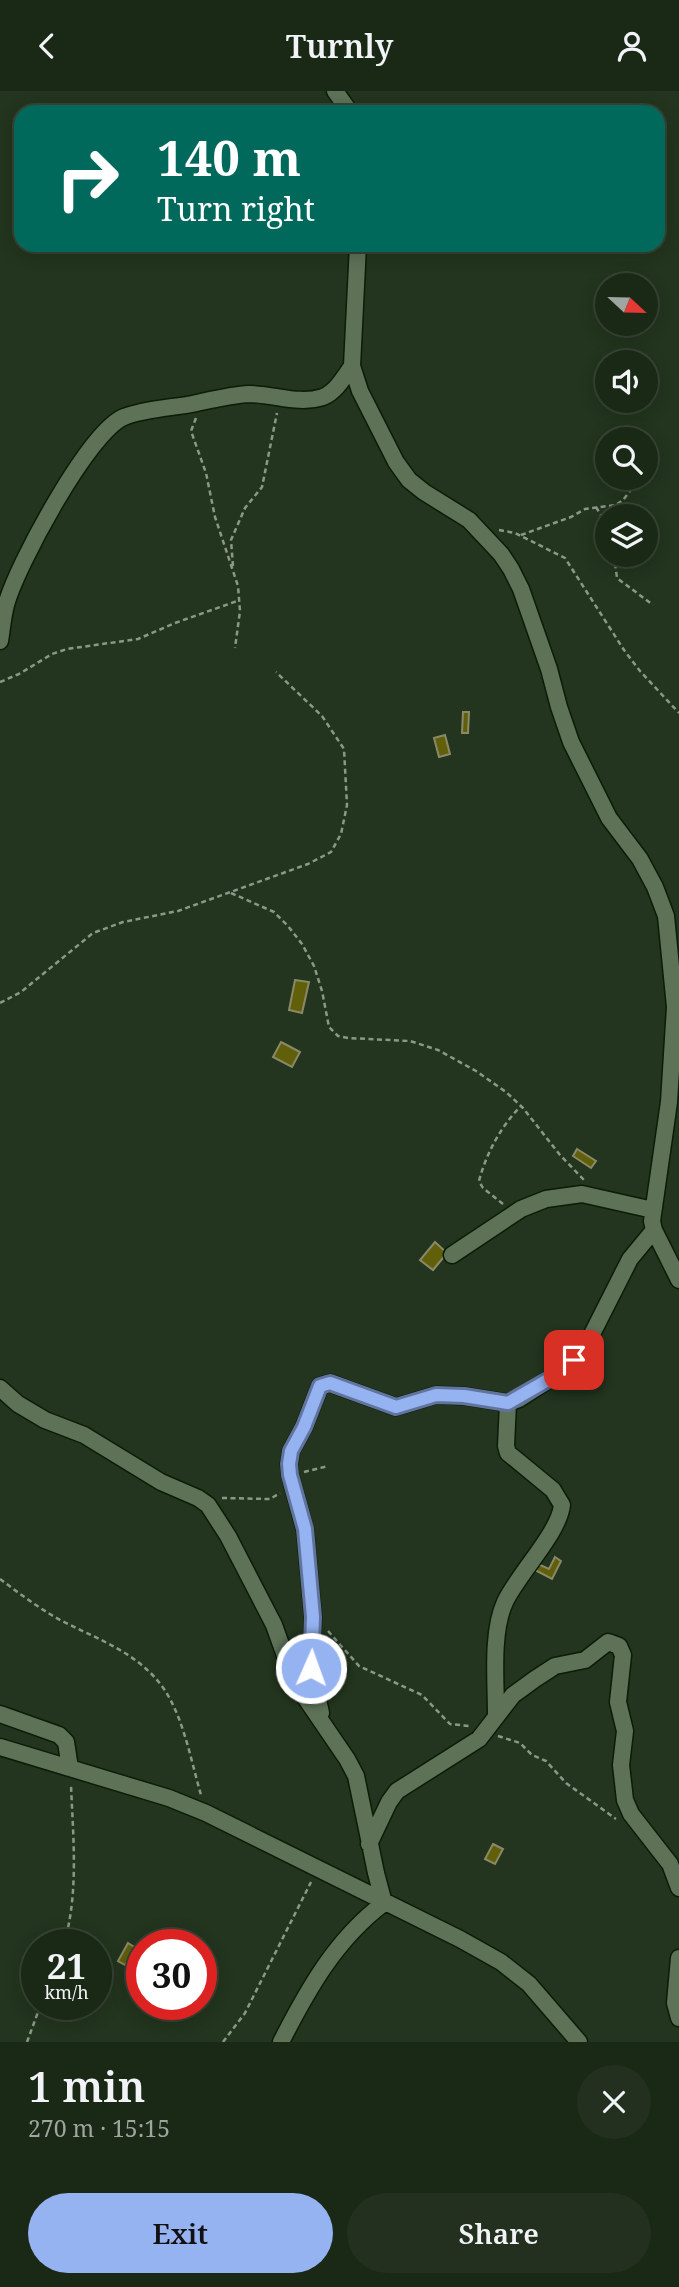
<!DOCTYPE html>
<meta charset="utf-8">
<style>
:root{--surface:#1a2816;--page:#23301f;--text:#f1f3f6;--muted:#9fa6a1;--line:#384435;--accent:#95b2f1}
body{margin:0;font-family:"Noto Serif",serif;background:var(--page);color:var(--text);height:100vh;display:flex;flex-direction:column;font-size:26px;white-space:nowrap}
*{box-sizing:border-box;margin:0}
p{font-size:23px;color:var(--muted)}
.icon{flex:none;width:38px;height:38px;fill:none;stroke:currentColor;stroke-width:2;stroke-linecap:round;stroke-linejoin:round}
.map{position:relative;height:1951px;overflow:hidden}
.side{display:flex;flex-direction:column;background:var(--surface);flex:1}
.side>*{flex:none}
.guide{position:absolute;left:14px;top:14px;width:651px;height:147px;border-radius:21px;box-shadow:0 4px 18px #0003,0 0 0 2px var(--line);background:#00695c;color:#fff;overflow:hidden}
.needle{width:46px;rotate:112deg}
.tools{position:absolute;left:595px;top:182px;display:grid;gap:14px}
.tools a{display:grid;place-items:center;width:63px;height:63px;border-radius:50%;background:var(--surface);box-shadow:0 4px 18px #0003,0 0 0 2px var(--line);font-size:35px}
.speed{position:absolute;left:21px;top:1838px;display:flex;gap:14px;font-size:35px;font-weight:700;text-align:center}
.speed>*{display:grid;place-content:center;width:91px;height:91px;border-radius:50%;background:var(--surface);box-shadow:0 4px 18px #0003,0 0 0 2px var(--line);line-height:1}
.speed small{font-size:18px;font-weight:400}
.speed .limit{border:10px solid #d22;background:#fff;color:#111}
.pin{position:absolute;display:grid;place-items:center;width:60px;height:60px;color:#fff;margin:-30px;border-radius:14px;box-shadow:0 4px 10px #0006}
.me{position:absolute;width:77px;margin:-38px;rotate:2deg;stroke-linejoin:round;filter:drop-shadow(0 0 5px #0008)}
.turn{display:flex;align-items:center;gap:24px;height:147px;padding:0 28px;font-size:32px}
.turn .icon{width:91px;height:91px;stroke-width:2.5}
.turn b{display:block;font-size:49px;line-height:60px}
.round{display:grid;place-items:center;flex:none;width:74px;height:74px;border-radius:37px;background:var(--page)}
.headline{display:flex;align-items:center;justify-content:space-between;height:119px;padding:0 28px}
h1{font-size:42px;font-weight:600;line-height:52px}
.button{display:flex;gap:14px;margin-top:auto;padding:14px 28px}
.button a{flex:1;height:80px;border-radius:42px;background:var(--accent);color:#111;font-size:28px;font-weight:600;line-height:80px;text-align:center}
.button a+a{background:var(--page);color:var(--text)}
header{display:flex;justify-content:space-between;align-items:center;height:91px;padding:0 28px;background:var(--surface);font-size:32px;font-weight:600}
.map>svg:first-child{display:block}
</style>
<header><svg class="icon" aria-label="back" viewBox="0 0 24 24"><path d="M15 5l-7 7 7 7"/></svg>Turnly<svg class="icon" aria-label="person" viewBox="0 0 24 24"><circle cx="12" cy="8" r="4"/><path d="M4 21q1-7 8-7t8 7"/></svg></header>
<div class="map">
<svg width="679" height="1951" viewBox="0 0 679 1951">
<rect width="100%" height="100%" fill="#23351e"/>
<!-- building -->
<path fill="#625f0b" stroke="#898968" stroke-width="2" d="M463,621H469L468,642H462Z
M445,644L450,663L439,666L434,647Z
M295,889L309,891L302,922L289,919Z
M281,951L300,961L292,976L273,966Z
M577,1058L596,1070L591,1077L573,1065Z
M435,1151L447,1162L433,1179L420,1169Z
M555,1466L561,1470L552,1488L535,1479L538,1473L549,1478Z
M493,1753L503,1758L495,1773L485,1768Z
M128,1852L136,1857L125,1874L118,1870Z
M96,1861L107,1864L100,1886L96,1884Z"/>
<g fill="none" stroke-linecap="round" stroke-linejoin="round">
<defs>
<path id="minor" d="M335,0L350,21
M358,154L352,275L360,300L396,371L409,389L424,401L469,429L501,463L511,478L521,498L549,578L559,616L571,651L609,727L640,768L655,796L666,825L675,916L669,1011L652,1130L654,1139L679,1189
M0,550C2,538 3,525 6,514C16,476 89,340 124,326C144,318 170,317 192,313C211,309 230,304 249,303C275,303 298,314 323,306C336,301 344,286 352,275
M452,1164L521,1118L546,1108L582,1103L653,1119
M0,1297L18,1313L45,1329L84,1344L161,1391L198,1407L208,1414L228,1445L274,1534L289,1576L302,1602L347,1668L356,1685L376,1782L384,1812C336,1848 308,1898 281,1951
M321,1622L311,1577L313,1526L305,1439L290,1384L289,1373L291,1360L304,1336L320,1295L330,1292L396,1316L436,1304L464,1305L508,1312L519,1308L553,1286L574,1269L587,1253L630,1168L654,1139
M0,1623L59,1644L66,1651L70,1677
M496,1624C496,1591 491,1541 505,1511C518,1483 559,1442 562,1414L553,1399L508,1362L506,1355L508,1312
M0,1656L169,1707L206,1722L460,1848L501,1871L529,1893L579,1951
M369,1753L389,1711L397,1700L479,1648L513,1604L535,1588L555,1575L585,1569L608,1551L619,1555L623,1564L618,1611L625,1640L621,1674L625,1709L631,1723L670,1773L679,1797
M679,1867L675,1912L679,1927"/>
</defs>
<!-- minor casing -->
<use href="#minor" stroke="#0b1c07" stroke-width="19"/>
<!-- path -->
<path stroke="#8a9986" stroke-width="2.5" stroke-dasharray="5 3.5" stroke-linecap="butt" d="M196,327L191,340L206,382L215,426L238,495L240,520L235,557
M596,416L607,434
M499,439L515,442L565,467L624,559L640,580L679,622
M521,444L571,426L585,418L616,414L623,409L640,387
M614,464L617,487L653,514
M233,475L231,449L245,417L262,396L277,322
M0,591L19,583L52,563L67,558L138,548L175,532L240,509
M231,802L274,821L288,835L302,853L314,875L322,900L329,936L338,945L348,947L410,950L438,959L476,980L506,1001L523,1017L560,1064L584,1089
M0,912L21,901L93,842L123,831L178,820L308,773L331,761L341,743L347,714L344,658L322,625L276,581
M503,1113L483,1097L479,1090C486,1063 501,1035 521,1015
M304,1381L328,1375
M222,1407L270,1408L280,1402
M0,1488C20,1503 40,1518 62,1530C99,1549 139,1562 164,1598C184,1628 191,1670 201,1704
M328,1540L359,1575L422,1604L450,1633L469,1635
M498,1645L520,1652L532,1664L546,1670L566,1692L616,1728
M64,1853C79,1802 73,1746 71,1694
M27,1951L41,1913
M223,1951L245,1922L311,1791"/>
<!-- minor -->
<use href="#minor" stroke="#5e7258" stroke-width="16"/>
</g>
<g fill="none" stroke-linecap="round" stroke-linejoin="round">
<defs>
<path id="route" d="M311,1577L313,1526L305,1438L290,1384L289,1373L291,1360L304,1336L320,1295L330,1292L396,1316L436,1304L464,1305L508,1312L553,1286L574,1269"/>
</defs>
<!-- route casing -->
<use href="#route" stroke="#61749d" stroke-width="18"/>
<!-- route -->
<use href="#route" stroke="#95b2f1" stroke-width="12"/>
</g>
</svg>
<div class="tools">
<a><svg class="needle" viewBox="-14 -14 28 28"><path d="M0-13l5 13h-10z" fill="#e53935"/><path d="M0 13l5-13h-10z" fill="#9fa6a1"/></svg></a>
<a><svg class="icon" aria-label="sound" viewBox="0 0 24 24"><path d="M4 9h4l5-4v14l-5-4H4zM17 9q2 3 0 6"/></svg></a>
<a><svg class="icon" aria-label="search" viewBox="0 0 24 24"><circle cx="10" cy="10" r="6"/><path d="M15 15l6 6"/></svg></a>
<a><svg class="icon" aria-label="layers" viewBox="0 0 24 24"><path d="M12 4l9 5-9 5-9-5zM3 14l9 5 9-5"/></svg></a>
</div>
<div class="speed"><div>21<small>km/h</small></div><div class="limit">30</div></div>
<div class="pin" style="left:574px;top:1269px;background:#d93025"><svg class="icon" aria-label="arrive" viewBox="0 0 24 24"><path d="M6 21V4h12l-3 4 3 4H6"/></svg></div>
<svg class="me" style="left:311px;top:1577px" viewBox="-20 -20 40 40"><circle r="17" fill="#95b2f1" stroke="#fff" stroke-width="3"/><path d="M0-11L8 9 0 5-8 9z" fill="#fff"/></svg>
<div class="guide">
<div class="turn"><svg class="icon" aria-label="right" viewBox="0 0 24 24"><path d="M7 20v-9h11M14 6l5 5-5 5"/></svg><div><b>140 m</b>Turn right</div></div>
</div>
</div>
<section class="side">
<div class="headline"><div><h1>1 min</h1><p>270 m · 15:15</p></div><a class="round"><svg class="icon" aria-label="close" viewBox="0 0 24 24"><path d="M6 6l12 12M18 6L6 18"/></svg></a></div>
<div class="button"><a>Exit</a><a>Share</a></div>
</section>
